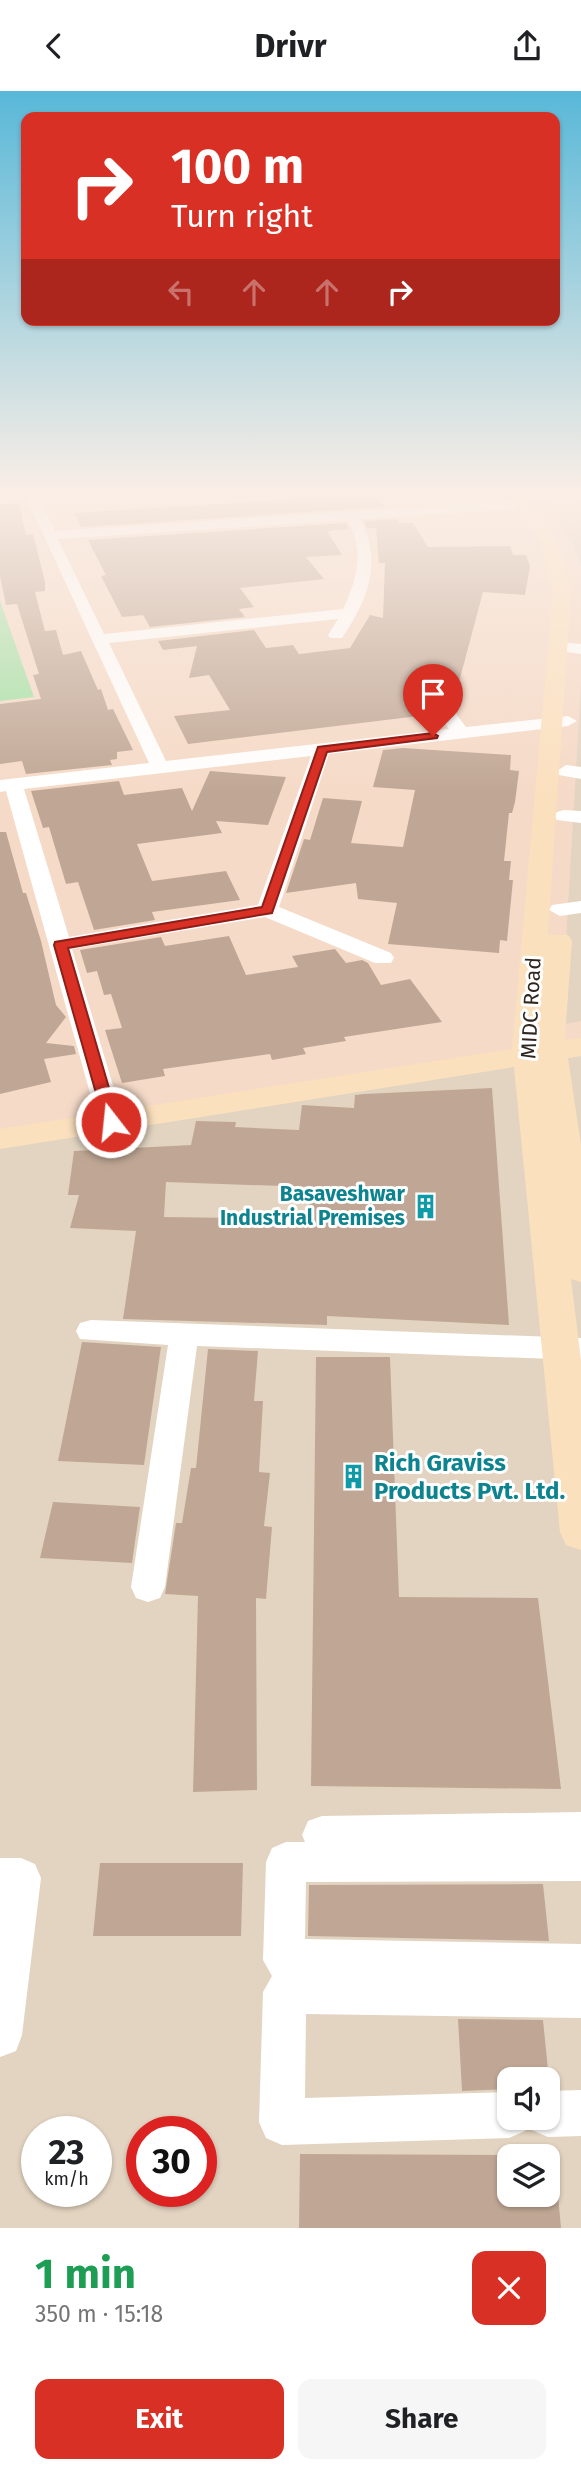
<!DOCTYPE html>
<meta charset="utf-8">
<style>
:root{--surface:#fff;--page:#f6f6f6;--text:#202124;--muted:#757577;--accent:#d93025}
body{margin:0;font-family:"Fira Sans",sans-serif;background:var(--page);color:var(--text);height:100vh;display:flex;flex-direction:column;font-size:26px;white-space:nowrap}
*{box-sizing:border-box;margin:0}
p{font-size:23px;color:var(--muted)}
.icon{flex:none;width:38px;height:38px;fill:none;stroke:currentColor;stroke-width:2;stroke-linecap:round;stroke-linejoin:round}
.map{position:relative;height:2137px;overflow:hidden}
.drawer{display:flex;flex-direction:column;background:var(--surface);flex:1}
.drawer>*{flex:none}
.top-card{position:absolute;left:21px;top:21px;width:539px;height:214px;border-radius:14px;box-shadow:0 2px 5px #0004;background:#d93025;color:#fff;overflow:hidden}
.fabs{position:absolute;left:497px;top:1976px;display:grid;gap:14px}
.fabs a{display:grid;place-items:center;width:63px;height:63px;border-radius:14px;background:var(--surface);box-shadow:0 2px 5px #0004;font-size:35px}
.speed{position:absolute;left:21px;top:2025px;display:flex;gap:14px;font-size:35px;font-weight:700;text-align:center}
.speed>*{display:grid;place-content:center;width:91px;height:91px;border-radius:50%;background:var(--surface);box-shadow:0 2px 5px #0004;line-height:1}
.speed small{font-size:18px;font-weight:400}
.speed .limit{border:10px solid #d22;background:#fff;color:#111}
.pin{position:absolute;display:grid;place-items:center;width:60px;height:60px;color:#fff;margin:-72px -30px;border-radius:50% 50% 50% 0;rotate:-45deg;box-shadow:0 0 7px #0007}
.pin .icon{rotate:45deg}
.me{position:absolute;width:77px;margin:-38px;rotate:344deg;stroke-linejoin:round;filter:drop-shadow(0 0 5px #0008)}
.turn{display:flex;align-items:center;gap:24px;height:147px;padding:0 35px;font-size:32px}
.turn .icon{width:91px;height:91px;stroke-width:2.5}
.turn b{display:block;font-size:49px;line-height:60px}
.lanes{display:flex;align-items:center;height:66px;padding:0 35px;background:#0003;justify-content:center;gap:35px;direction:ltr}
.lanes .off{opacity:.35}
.round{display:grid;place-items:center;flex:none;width:74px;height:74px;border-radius:14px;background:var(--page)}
.headline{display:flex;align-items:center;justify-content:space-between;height:119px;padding:0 35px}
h1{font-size:42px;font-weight:700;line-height:52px;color:#1e9e55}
.button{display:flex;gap:14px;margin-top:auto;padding:14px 35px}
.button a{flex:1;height:80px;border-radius:14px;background:var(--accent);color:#fff;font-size:28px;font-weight:700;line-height:80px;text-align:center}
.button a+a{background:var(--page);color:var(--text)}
header{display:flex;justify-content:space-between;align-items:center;height:91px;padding:0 35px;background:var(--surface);font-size:32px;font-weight:700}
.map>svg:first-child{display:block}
</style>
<header><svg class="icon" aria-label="back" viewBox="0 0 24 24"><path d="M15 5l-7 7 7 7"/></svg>Drivr<svg class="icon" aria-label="share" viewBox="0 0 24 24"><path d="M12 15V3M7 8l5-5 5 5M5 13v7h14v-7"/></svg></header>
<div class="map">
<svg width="581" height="2137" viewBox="0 0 581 2137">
<rect width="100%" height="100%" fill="#f5dac7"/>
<!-- industrial -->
<path fill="#e3d4c1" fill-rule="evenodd" d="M581,402V474L572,452L540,406Z
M581,594V930L561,934Z
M581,965V2137H0V1049ZM509,1988H548V2026H509ZM37,2040H96V2100H37ZM142,2040H201V2100H142ZM509,2065H548V2104H509Z"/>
<!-- green -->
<path fill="#a4e1a6" d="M0,510L34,606L0,610Z"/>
<!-- building -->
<path fill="#c0a795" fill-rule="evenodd" d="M292,402H372L385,416L81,436L74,422L297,408Z
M19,412L26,444L33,443L45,491V500L35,501L45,540L56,539L63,564L81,560L98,599L101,598L108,619L113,618L133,659L117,661V668L110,669L112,674L26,683L22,670L0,673V613L41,608L33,584L39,583L17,513L6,514L0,485V413Z
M397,428L400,432H413L428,456L510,455L513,464H526L530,475L525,504L483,501L459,591L437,593L432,587L424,585L413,592V596L435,623L188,653L174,625L230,619L209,584L189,587L197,555L163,559L158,550L254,539L266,557L293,554L299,563L350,557L370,524L383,527L385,472H379L376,437H367L364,430Z
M346,432L349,438L327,440L342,464L306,466L324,488L240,497L254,516L239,518L245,526L150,536L143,524L122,526L101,485L106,484L88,449Z
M403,657L511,664L510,679L519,680L515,711L512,722H509L504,770H511L509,789H513L507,850L500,849L499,862L388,853L397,812L358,808L356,792L286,802L304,748L310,749L323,707L362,710L351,752L403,756L415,699L373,696L383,659Z
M210,680L286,686L268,734L216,730L222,742L137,753L152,790L226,780L240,809L152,821L155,829L94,839L78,791L66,793L49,736L43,737L31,700L119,690L124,704L182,697L192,720Z
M0,741H6L23,802H26L41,850L56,914L66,926L46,952L74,955L76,963L44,968L51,991L0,1003Z
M229,845L246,884L298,876L292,865L335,858L346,872L362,869L368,872L381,894L410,888L442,931L344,946L346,950L303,957L306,963L272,969L270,963L163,978L165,985L122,992L105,939L122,937L111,903L104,904L97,880L87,882L80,859L161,846L165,855Z
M492,997L509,1234L327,1225V1234L123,1228L136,1140L70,1137L79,1104H68L74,1060L191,1054L196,1030L236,1031L235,1036L299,1039L302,1014L354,1017L355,1004L364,1003ZM166,1091L310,1096L309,1128L164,1126Z
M82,1251L161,1256L144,1374L58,1370Z
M208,1258L258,1260L254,1310H263L259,1381L270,1382L264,1435L272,1436L266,1508L256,1507L257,1699L193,1701L198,1505L165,1503L176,1432H182L191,1377H196Z
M316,1266H390L399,1506L538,1507L561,1698L311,1695Z
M53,1411L140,1416L132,1472L40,1467Z
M100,1772H243L241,1845H93Z
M543,1793L549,1850L308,1845L309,1794Z
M458,1928L543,1929L549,1988H509V1998L462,2000Z
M300,2063L509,2064V2104H558L561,2137H299Z"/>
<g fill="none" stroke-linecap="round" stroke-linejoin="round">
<!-- minor -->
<path fill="#fff" fill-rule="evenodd" d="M24,402H36L55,440L516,410V404L521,403L566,402L529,410L533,413L526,417L360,428C384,472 366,511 342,547H330L328,544L338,528L109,552L166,670L449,638L416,593L424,588L430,589L466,636L568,625L577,630L568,635L329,663L279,816L391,862L394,867L391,872H375L265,826L72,858L124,1031L120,1037H102L98,1031L6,700L0,701V689L149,672ZM348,429C364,460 358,487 343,518L104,543L58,448ZM311,665L258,814L69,846L24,698Z
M558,551L581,553V563L552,559L550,556Z
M566,674L581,676V688L559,684L557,680Z
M564,719L581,720V732L557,729L554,725L557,721Z
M581,810V822L560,825L549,819L552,814Z
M91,1229L581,1247V1269L197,1255L165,1496L160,1507L148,1511L136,1507L131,1496L168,1254L80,1248L76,1240L80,1232Z
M581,1721V1790L306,1791L305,1848L581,1853V1927L306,1923L305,2007L509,2001V2026H548V2000L581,1999V2045L548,2046L532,2039L529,2031L525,2040L509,2047L282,2054L266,2047L259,2031L263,1901L272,1885L263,1869L266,1771L272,1757L286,1751H305L302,1744L308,1730L322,1725Z
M0,1767H21L35,1773L41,1787L22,1944L16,1960L0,1966Z"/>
<!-- major -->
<path fill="#fbe0be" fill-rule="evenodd" d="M509,402H525L559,452L571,502L548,844H568L572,850L565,945L566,949L581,947V965L568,967L581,1054V1191L571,1188L581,1269V1459L566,1454L560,1441L514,976L0,1058V1038L512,958L553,502L541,452Z"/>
</g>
<!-- sky -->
<linearGradient id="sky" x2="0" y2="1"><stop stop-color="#58b8d8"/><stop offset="0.57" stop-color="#faeee6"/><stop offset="1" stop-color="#faeee6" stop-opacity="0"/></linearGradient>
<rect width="581" height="701" fill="url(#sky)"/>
<!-- route -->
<path fill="#d93025" stroke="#8d1f18" stroke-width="2" d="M433,642L438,645L437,647L327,661L272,822L68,857L119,1031L111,1036L105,1034L54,854L55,851L262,816L318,656Z"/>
<!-- icons -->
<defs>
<symbol id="building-bare" viewBox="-9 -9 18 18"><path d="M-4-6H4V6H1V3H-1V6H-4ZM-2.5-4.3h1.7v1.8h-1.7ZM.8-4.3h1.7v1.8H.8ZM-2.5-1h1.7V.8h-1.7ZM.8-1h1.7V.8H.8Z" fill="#0f9aa8" stroke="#fff" stroke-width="2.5" paint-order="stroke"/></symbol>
</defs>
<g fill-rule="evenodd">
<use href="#building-bare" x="408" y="1098" width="35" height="35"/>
<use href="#building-bare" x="336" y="1368" width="35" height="35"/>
</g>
<g text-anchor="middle" stroke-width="6" stroke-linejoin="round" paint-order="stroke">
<!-- street labels -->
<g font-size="21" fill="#2f261e" stroke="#fff">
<text transform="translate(531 917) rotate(-87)" y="7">MIDC Road</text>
</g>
<!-- culture labels -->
<g font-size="21" font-weight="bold" fill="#0d838f" stroke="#fff" text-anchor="end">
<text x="405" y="1110">Basaveshwar<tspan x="405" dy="24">Industrial Premises</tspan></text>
</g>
<!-- near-culture labels -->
<g font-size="24" font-weight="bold" fill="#0d838f" stroke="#fff" text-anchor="start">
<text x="374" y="1380">Rich Graviss<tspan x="374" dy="28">Products Pvt. Ltd.</tspan></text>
</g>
</g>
</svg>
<div class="fabs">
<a><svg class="icon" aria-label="sound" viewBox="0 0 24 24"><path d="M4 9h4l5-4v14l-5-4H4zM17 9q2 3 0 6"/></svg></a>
<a><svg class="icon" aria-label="layers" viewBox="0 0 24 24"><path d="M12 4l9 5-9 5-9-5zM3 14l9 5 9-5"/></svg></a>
</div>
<div class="speed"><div>23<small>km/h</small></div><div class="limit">30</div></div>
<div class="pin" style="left:433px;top:645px;background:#d93025"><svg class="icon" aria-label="arrive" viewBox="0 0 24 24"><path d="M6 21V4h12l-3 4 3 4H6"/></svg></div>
<svg class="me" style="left:111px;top:1031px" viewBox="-20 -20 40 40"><circle r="17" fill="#d93025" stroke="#fff" stroke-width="3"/><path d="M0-11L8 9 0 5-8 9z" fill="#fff"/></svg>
<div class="top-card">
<div class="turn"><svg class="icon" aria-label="right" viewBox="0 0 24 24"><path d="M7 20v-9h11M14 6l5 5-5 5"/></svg><div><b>100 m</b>Turn right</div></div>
<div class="lanes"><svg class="icon off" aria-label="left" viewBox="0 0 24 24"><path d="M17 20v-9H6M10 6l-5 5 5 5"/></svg><svg class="icon off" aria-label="ahead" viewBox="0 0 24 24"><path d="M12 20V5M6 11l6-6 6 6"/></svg><svg class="icon off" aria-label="ahead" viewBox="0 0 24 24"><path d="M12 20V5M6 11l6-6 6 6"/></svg><svg class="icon" aria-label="right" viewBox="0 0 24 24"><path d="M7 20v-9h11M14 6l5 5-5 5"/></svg></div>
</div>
</div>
<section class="drawer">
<div class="headline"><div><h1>1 min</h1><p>350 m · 15:18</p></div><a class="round" style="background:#d93025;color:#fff"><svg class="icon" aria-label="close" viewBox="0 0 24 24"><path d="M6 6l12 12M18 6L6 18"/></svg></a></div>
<div class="button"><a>Exit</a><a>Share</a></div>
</section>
